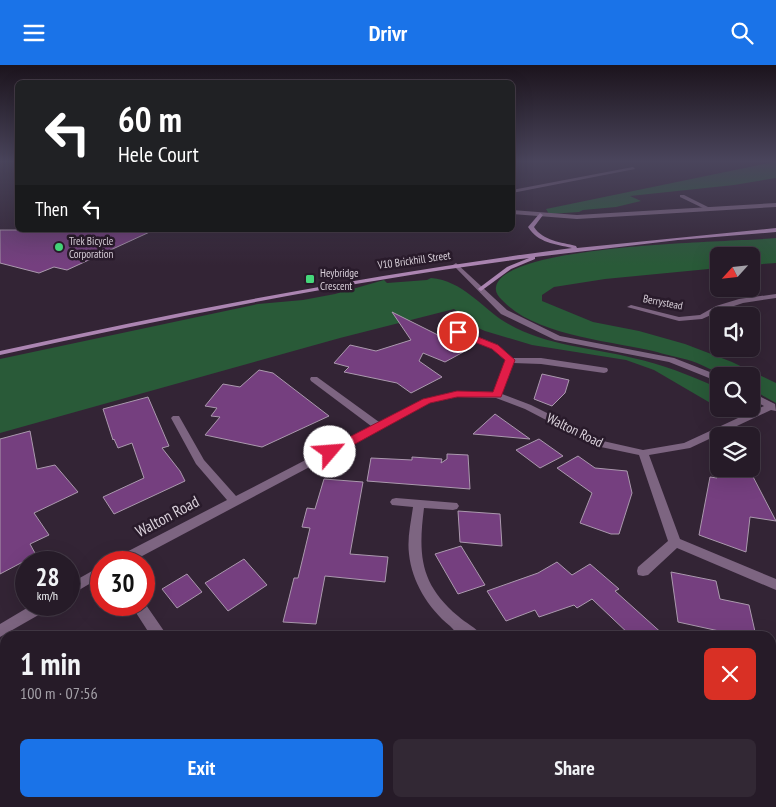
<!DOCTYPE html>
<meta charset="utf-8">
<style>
:root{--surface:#261b28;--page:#322834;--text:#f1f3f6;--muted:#a4a1a8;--line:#423945;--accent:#1a73e8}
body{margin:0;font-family:"PT Sans Narrow",sans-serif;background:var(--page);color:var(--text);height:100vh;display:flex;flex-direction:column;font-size:19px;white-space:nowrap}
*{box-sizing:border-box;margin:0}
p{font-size:16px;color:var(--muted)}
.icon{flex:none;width:28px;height:28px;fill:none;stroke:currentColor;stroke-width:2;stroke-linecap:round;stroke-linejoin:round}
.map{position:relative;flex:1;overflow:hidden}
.details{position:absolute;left:0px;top:566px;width:776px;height:176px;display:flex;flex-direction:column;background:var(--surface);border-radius:15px 15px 0 0;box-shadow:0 5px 20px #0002,0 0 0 1px var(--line)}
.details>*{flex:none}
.guide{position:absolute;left:15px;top:15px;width:500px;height:152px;border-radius:8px;box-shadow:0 5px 20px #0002,0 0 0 1px var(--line);background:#202124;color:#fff;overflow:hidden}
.needle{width:32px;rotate:243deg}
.fabs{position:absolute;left:710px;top:182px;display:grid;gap:10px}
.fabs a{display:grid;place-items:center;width:50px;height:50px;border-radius:8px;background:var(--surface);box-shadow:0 5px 20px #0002,0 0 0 1px var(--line);font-size:25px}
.speed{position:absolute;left:15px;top:486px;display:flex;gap:10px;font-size:25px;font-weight:700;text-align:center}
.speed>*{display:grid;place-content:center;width:65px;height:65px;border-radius:50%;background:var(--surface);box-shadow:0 5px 20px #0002,0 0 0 1px var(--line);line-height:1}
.speed small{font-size:12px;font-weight:400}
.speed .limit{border:8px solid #d22;background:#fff;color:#111}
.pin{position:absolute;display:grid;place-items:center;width:42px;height:42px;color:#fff;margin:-21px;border:2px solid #fff;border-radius:50%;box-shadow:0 1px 5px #0007}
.me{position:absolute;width:55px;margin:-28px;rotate:63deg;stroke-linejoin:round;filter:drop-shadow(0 0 4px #0008)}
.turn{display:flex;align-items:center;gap:18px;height:105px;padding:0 20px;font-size:22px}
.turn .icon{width:65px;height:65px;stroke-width:2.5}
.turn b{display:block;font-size:35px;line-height:42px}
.then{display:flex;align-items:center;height:48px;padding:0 20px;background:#0003;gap:10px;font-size:19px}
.round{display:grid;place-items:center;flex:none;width:52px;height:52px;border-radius:8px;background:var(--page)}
.head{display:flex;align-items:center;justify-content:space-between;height:85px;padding:0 20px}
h1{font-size:30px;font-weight:800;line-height:38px}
.button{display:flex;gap:10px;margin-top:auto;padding:10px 20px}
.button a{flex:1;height:58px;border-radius:8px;background:var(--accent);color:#fff;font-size:20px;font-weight:800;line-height:58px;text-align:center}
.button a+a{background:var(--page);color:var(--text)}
header{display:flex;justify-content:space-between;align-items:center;height:65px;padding:0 20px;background:var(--accent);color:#fff;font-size:22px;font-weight:800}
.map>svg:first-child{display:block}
</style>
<header><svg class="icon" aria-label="menu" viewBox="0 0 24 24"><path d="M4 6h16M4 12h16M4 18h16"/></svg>Drivr<svg class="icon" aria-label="search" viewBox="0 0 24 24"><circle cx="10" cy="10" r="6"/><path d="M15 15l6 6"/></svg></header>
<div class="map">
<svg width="776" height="742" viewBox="0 0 776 742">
<rect width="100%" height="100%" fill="#332435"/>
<!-- green -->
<path fill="#295a38" d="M772,96H776V113L734,120L630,131L641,136L616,142L583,145L579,147L549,149L546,144L774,97Z
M776,173V198L751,200V191H719V203L605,214L554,222L542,230V236L593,257L639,266L685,279L732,297L776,318V338L751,324V311C743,311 733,313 725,311C715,307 707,302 697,298C685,293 670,291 657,287C612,276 535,271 502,235C498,231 495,227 496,222C503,178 737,177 776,173Z
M431,213C463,216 480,241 505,257C545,281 589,282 633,293C662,299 689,310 716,322L719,323V343L654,305L626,295L532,280L485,266L476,262L454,244L340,273L0,368V294L258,239L303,235L335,229L384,215L387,218L427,215Z"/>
<!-- building -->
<path fill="#753f7f" stroke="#ab99ae" d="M0,165H154L67,205L54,202L39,208L0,198Z
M392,247L434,268L467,285L445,297L423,288L419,296L442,312L411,328L397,318L344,307L349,302L334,298L350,280L376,286L411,275Z
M259,305L273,308L329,351L262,382L205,370L220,352L211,351L217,343L205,341L223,319L240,322Z
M542,309L569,315L565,328L552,341L534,334Z
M148,332L169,381L162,383L180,406L185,416L114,449L103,432L144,413L132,378L118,383L114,374L113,375L103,344Z
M495,349L530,374L473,369Z
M30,366L37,404L55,400L78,427L34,448L49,470L30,479L36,490L0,509V374Z
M539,374L563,391L540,403L516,385Z
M447,389L468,390L470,424L367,416L371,393L412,395V392L442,394L441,398L447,394Z
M578,391L595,403L627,406L632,428L619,469H611L580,458L592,428L557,403Z
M713,404H749L776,456L750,452L746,487L699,470L710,412L717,413Z
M324,414L363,417L350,489L388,492L385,517L325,511L316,559L283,557L294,513H298L310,463L302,462L307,443L315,444Z
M458,446L500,449L502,481L460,477Z
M461,481L485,520L458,529L435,489Z
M244,494L267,520L228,546L205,518Z
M557,497L572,510L590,499L619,524L615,526L665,571H631L592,534L577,543L574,540L539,552L535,545L506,556L487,526L538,508Z
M671,507L716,516L720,534L749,540L756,571H742L678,557Z
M187,509L202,527L177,543L162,524Z"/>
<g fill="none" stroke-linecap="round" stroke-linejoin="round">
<!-- lane -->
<path fill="#7d6581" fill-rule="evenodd" d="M633,102L635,104L512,128V125Z
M680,130H684L712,144L707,145L680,132Z"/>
<!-- street -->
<path fill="#7d6581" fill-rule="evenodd" d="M776,138V142L577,154L512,149V145L577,150Z
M456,198L507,245L560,271L674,293L720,311L719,317L669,297L555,275L501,249L454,201L453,200Z
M776,229V233L743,238L722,245L702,254L679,256L627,242L631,240L679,252L700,250L716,241L739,234Z
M455,265H461L498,280L512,293H541L607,303L608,305L607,307L604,308L541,299L513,298L502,329L531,340L603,376L643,385L684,378L764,341L751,334V327L775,339L776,346L771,345L690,383L649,390L680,474L776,514V525L677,483L648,510L643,511L638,510L637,506L638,502L668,476L639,390L596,381L525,344L496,333L457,332L430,338L129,498H111L113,494L227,435L196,399L171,353L173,351H179L204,395L236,431L371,361L311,316L310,314L311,312H317L379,357L424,334L457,326L494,327L506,296L492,284L455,269Z
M396,433L457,438L459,441L457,444L453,445L424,443C418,490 420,519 458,551C465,558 478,563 481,571C475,571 467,573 462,571C457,569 453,564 450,561C428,543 412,517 409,489C407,473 411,457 413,442L392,440L390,437L392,434Z
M101,501V512L69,531V519Z
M144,537L164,566L166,571H151L131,540H144Z
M32,540H51L49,544L0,572V559Z
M279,738H298L296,742H277Z
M358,738H386L388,742H360Z
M538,738H556V742H538Z"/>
<!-- secondary -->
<path fill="#ac85b2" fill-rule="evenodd" d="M540,148L543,150L534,162C543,176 561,177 576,181L577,183L776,163V167L678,175L535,192V194L511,204L481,226L478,224L479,223L507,202L529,193C351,216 175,251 0,290V286C189,244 379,208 572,183C555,179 538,178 528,162Z"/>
</g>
<!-- sky -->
<linearGradient id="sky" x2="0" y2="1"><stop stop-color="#1c141d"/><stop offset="0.48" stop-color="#4a455c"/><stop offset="1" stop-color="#4a455c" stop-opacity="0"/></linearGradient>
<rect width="776" height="200" fill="url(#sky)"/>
<!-- route -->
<path fill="#e11d48" stroke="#92132f" d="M458,264L498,280L515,295L501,332H457L430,338L335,390H326L325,387L326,384L423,334L457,326L493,327L505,295L492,284L454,269V265Z"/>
<!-- markers -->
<g fill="#45d77a" stroke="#291b2b" stroke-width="2">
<circle cx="59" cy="182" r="5"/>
<rect x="305" y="209" width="10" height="10" rx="2.5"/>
</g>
<g text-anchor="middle" stroke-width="5" stroke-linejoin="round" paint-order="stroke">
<!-- far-poi labels -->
<g font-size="11" fill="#d9d0da" stroke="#291b2b" text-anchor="start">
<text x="69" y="180">Trek Bicycle<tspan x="69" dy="13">Corporation</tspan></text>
<text x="320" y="212">Heybridge<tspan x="320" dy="13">Crescent</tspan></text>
</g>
<!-- far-street labels -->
<g font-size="11" fill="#d9d0da" stroke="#291b2b">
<text transform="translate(414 195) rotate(-8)" y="4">V10 Brickhill Street</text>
<text transform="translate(663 237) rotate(11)" y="4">Berrystead</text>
</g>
<!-- street labels -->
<g font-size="14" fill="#d9d0da" stroke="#291b2b">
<text transform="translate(575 365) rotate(26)" y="5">Walton Road</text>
</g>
<!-- near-street labels -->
<g font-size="16" fill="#d9d0da" stroke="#291b2b">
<text transform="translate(167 451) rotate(-28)" y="6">Walton Road</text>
</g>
</g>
</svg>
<div class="fabs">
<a><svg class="needle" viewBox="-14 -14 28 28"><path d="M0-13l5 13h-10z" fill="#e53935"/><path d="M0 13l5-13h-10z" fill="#a4a1a8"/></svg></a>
<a><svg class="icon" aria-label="sound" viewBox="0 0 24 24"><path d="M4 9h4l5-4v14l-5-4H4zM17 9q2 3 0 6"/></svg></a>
<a><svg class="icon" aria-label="search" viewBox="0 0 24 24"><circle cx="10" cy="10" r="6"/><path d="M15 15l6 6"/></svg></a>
<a><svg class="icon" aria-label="layers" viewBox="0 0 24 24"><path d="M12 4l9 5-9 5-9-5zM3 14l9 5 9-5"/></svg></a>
</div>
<div class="speed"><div>28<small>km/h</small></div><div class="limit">30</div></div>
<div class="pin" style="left:458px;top:267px;background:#d93025"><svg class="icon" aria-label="arrive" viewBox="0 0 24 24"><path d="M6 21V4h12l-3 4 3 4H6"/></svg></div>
<svg class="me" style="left:330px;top:387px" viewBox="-20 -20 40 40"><circle r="19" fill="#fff"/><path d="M0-13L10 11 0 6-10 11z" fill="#e11d48"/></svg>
<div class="guide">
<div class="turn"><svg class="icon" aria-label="left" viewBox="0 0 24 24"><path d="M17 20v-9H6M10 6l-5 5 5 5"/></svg><div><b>60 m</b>Hele Court</div></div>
<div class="then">Then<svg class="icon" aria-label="left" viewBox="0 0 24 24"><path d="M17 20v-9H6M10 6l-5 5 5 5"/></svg></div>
</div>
<section class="details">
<div class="head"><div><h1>1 min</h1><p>100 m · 07:56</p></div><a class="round" style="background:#d93025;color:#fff"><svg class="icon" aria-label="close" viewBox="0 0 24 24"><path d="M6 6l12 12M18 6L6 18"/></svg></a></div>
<div class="button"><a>Exit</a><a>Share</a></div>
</section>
</div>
